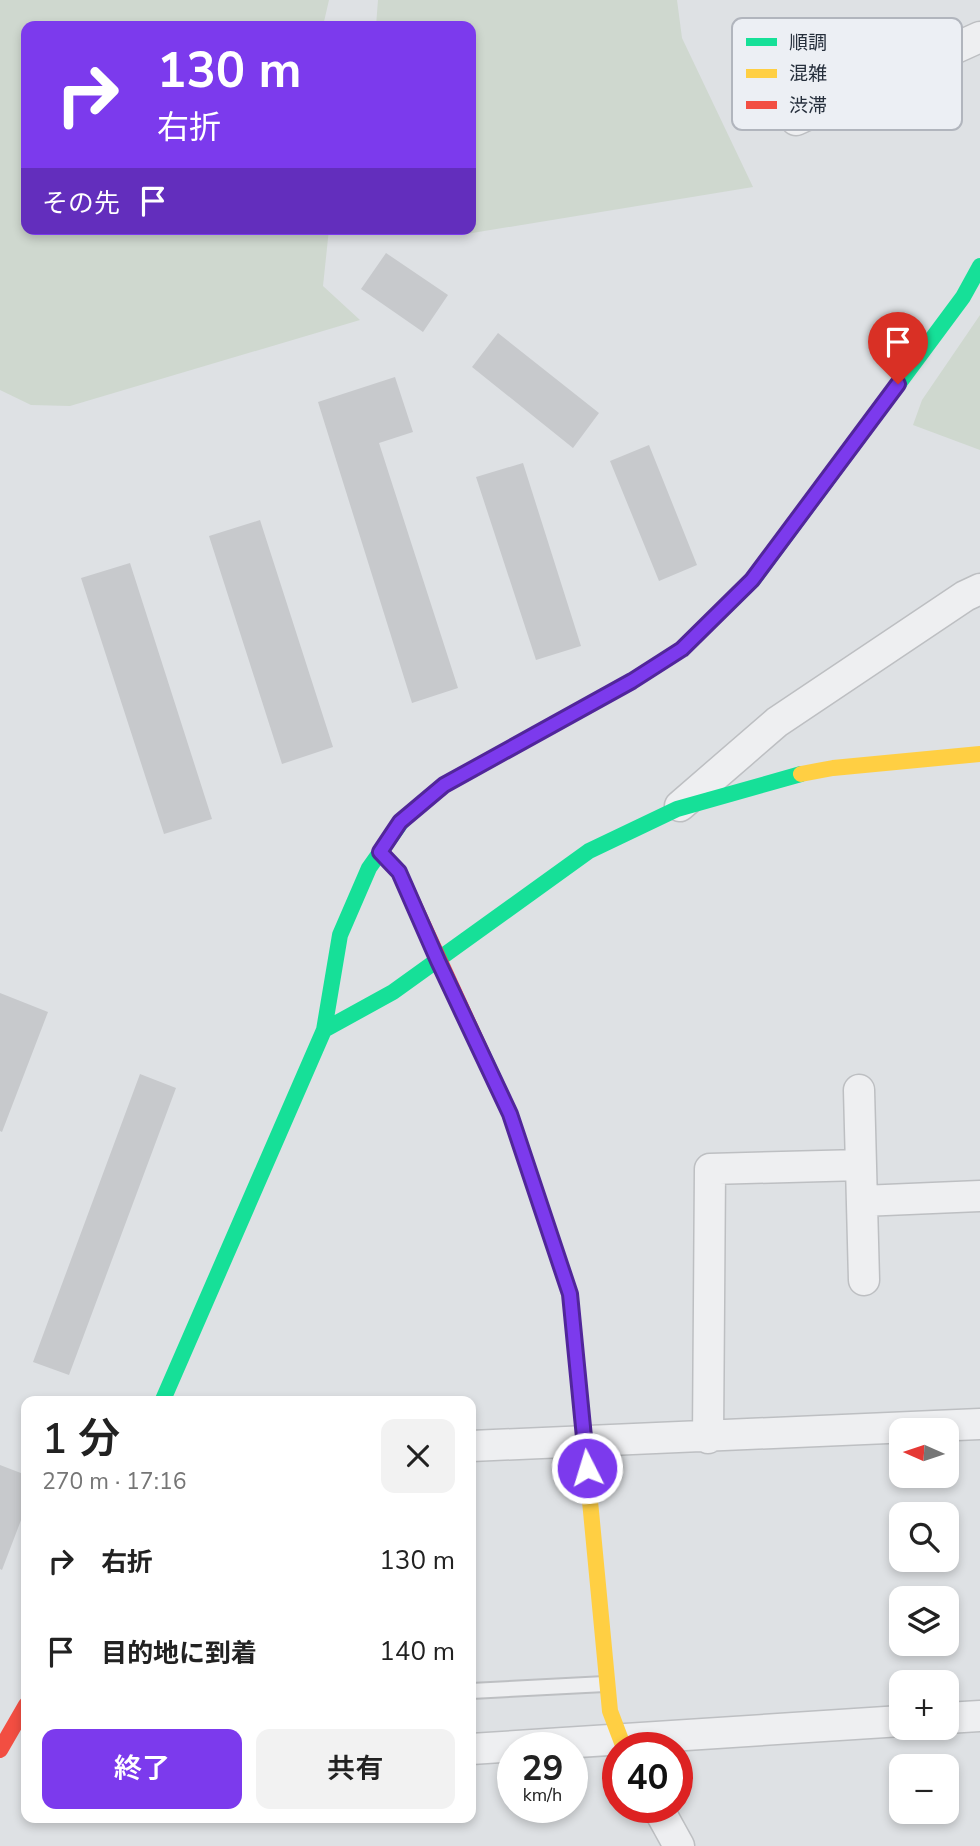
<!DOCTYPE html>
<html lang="ja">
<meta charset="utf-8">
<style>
:root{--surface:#fff;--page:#f2f2f2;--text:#222;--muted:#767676;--accent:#7c3aed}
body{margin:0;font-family:"Nunito Sans","Noto Sans JP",sans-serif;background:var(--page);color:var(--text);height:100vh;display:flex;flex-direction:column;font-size:26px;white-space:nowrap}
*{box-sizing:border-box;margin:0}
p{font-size:23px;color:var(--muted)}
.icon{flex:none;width:38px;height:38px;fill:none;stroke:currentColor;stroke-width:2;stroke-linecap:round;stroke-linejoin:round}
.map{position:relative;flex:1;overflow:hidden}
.drawer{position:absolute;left:21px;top:1396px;width:455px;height:427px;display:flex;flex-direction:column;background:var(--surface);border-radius:14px;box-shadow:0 4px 10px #0003}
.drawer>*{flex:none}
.hud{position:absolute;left:21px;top:21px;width:455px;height:214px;border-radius:14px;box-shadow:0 4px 10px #0003;background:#7c3aed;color:#fff;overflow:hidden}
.needle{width:46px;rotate:273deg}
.controls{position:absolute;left:889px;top:1418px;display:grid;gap:14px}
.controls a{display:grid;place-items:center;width:70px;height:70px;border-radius:14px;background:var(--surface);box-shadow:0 4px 10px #0003;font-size:35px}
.speed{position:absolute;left:497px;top:1732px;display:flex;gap:14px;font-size:35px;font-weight:700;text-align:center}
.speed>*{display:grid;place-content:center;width:91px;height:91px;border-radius:50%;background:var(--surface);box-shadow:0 4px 10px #0003;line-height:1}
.speed small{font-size:18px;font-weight:400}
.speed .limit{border:10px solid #d22;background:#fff;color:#111}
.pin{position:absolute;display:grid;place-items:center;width:60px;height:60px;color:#fff;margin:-72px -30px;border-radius:50% 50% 50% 0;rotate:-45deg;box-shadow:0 0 7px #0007}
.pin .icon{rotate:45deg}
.me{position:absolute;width:77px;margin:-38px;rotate:355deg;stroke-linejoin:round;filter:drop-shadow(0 0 5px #0008)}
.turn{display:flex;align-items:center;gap:24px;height:147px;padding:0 21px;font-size:32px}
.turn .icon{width:91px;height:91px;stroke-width:2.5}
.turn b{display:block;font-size:49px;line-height:60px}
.then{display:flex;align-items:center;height:66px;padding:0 21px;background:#0003;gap:14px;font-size:26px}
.round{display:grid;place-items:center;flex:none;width:74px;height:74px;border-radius:14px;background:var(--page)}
.headline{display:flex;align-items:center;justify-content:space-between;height:119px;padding:0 21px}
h1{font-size:42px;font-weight:600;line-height:52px}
.primary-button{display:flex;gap:14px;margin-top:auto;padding:14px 21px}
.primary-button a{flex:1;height:80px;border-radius:14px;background:var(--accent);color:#fff;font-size:28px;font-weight:600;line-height:80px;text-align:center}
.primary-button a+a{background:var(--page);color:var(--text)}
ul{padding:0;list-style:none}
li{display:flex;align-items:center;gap:21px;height:91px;padding:0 21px}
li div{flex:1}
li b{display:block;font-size:26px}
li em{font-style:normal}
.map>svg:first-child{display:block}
</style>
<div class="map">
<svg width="980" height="1846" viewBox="0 0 980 1846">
<rect width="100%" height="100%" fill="#dee1e4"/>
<!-- green -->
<path fill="#cfd8cf" d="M0,0H329L323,26H26V229H329L323,286L360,320L70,406L31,405L0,390Z
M378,0H677L682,38L753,187L460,235L451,229H471V26H376Z
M980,315V450L913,425L922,400Z"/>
<!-- building -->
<path fill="#c7c9cc" d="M386,253L448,295L423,332L361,289Z
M498,333L599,413L573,448L472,367Z
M395,377L413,432L379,443L458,688L412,703L318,402Z
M649,445L697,565L659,581L610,461Z
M523,463L581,646L536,660L476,477Z
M260,520L333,747L282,764L209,536Z
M130,563L212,819L164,834L81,578Z
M0,993L48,1012L2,1132L0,1131Z
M140,1074L176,1088L69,1375L33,1362Z
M0,1465L26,1475V1507L2,1570L0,1569Z"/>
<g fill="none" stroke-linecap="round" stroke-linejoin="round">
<defs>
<path id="lane" d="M471,1691L605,1684"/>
<path id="street" d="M814,77L827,106
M796,120L980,37
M680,806L777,722L965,596L980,589
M859,1090L864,1280
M862,1201L980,1196
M708,1438L710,1169L861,1165
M471,1446L980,1424
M947,1718L980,1716
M471,1749L901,1721
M658,1808L679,1846"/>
</defs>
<!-- lane casing -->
<use href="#lane" stroke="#bdbfc2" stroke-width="18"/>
<!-- street casing -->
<use href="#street" stroke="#bdbfc2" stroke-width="33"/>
<!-- lane -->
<use href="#lane" stroke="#eeeff1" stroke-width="14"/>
<!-- street -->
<use href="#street" stroke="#eeeff1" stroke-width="30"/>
<!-- fast -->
<path stroke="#16e098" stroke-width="16" d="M722,610L753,580L963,297L980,266
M324,1030L393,992L589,851L677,809L801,774
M483,1055L510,1114L570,1294L588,1480
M162,1402L324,1030L340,935L369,868L403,820"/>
<!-- slow -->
<path stroke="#ffcf43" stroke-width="16" d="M801,774L833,768L980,754
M588,1480L610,1711L624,1748"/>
<!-- jam -->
<path stroke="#f24e42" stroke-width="16" d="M403,820L444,785L632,681L682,649L722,610
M380,851L399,872L483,1055
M0,1750L26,1705"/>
</g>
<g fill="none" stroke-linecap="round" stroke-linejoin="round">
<defs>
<path id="route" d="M587,1468L570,1294L510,1114L438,961L399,872L380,852L400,822L444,785L632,681L682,649L752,580L898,384"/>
</defs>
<!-- route casing -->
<use href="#route" stroke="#51269a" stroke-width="18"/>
<!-- route -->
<use href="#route" stroke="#7c3aed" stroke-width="12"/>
</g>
<!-- legend -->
<rect x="732" y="18" width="230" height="112" rx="10" fill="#eceff4" stroke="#b1b5bd" stroke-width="2"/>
<rect x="746" y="38" width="31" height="8" fill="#16e098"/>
<rect x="746" y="69" width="31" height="9" fill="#ffcf43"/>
<rect x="746" y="101" width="31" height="8" fill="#f24e42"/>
<g font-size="19" fill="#262f3c">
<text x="789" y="49">順調</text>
<text x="789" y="80">混雑</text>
<text x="789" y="112">渋滞</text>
</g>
</svg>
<div class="controls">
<a><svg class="needle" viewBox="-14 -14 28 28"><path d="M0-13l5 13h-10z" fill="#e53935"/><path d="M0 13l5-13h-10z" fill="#767676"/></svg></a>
<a><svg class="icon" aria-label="search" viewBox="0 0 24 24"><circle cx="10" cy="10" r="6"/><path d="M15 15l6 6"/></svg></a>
<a><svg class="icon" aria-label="layers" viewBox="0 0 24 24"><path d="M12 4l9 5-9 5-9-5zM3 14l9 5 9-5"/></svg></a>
<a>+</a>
<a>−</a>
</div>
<div class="speed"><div>29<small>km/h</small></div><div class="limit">40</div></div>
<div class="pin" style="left:898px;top:384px;background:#d93025"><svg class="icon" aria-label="arrive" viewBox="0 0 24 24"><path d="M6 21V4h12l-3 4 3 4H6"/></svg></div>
<svg class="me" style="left:587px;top:1468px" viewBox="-20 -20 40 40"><circle r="17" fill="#7c3aed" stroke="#fff" stroke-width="3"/><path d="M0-11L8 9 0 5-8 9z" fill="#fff"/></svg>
<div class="hud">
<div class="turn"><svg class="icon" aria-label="right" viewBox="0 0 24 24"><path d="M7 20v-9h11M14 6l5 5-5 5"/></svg><div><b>130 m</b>右折</div></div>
<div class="then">その先<svg class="icon" aria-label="arrive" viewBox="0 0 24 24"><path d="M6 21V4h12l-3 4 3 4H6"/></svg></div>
</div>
<section class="drawer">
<div class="headline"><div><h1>1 分</h1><p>270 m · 17:16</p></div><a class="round"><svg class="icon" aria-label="close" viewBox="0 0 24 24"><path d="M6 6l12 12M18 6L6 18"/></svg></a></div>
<ul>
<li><svg class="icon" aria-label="right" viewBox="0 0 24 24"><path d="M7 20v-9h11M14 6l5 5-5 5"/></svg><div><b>右折</b></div><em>130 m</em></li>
<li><svg class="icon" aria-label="arrive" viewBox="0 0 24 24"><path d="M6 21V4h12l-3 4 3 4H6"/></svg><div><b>目的地に到着</b></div><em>140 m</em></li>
</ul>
<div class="primary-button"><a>終了</a><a>共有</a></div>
</section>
</div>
